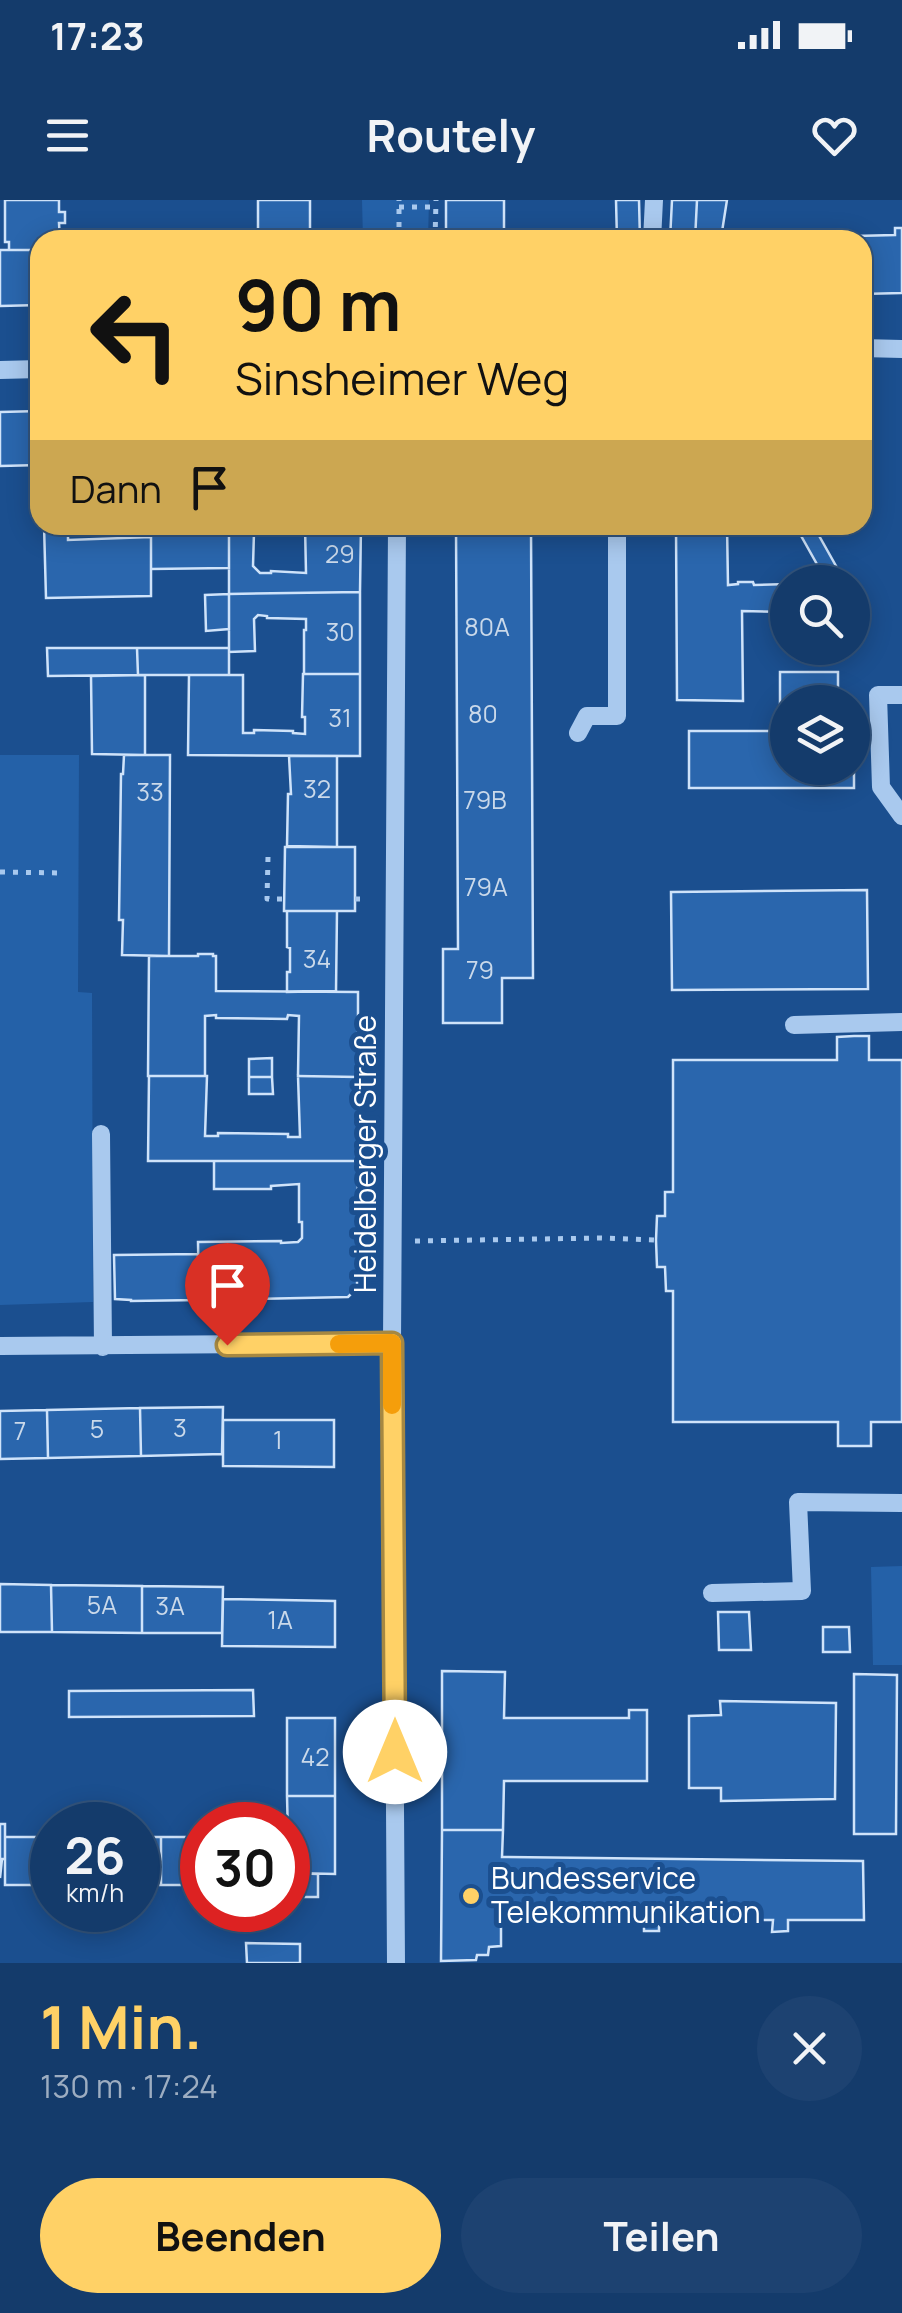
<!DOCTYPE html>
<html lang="de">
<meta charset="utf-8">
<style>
:root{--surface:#143b6b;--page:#1d4271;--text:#f1f3f6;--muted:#9dadc1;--line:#33557e;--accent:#ffd166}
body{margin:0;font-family:Manrope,sans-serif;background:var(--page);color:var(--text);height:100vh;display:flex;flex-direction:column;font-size:38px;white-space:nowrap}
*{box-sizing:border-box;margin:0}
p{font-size:32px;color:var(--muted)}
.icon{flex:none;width:55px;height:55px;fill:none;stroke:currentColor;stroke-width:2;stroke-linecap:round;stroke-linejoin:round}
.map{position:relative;height:1763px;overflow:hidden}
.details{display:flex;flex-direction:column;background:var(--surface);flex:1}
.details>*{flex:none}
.top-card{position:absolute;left:30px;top:30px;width:842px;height:305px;border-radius:30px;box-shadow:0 5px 25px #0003,0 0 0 2px var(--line);background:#ffd166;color:#111;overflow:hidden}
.buttons{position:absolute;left:770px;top:365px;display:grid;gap:20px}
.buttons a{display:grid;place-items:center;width:100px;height:100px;border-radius:50%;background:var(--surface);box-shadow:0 5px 25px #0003,0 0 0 2px var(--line);font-size:50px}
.speed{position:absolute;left:30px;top:1602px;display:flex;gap:20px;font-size:50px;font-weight:700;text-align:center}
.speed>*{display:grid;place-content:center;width:130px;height:130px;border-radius:50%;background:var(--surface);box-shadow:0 5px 25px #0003,0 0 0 2px var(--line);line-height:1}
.speed small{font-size:25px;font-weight:400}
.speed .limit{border:15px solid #d22;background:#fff;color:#111}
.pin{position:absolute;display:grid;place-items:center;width:85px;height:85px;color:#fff;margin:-102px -42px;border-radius:50% 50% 50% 0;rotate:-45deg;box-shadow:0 0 10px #0007}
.pin .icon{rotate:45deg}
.me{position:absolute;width:110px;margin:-55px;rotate:0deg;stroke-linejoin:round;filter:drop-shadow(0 0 8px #0008)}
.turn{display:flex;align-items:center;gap:35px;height:210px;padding:0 40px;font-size:45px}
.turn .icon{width:130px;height:130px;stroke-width:2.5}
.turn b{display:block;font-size:70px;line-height:85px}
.then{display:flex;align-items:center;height:95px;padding:0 40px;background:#0003;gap:20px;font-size:38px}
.round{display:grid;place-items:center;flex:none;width:105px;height:105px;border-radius:52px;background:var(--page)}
.head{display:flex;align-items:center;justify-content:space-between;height:170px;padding:0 40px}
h1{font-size:60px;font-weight:700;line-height:75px;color:var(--accent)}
.action{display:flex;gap:20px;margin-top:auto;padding:20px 40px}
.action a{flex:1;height:115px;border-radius:60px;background:var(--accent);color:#111;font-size:40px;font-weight:700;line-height:115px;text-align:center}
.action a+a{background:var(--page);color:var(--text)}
.status{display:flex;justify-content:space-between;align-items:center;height:70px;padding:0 50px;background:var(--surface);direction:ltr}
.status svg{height:28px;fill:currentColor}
header{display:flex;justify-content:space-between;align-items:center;height:130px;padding:0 40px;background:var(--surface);font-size:45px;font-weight:700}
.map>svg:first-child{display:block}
</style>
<div class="status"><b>17:23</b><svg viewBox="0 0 49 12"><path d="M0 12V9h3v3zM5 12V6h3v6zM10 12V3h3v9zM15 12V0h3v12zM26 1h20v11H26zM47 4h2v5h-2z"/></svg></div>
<header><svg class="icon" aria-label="menu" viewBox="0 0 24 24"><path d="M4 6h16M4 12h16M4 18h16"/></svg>Routely<svg class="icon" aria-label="heart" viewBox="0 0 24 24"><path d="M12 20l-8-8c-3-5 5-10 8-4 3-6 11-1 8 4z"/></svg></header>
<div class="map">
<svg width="902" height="1763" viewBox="0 0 902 1763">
<rect width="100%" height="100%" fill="#1b4f8f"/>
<!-- green -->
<path fill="#2461a8" d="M362,0H429L428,40H363Z
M0,555H79L78,792L92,793L93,1102L0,1105Z
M902,1366V1465H873L871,1367Z"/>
<!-- building -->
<path fill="#2a66ad" stroke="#cfe3fa" stroke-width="2.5" d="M5,0H59V12H65V23H59L60,40H40V50H9V42H5Z
M258,0H310V40H261V35H258Z
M446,0H504V32L502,33L503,40H446Z
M616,0H639L640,40H617Z
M672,0H697L695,40H670Z
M697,0H727L721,38L770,37V40H695Z
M895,28H902V93L862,94V40H854L855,36L895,35Z
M855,36L854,40H770V37Z
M0,50H40V105L0,106Z
M40,211V265L0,266V212Z
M44,325H71L68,329V340L151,337V396L46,398Z
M151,325H229V368L151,369Z
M305,325H361L360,392L229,394V332H254L253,366L260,373H271V371L306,373Z
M456,325H531L533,778H502V823H443V749H458Z
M676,325H727L728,385L738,384V382H753L754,385L788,384V412L742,411L743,501L677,500Z
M795,325H813L845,382H827Z
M821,371L827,382H800Z
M360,392V474H304V430H306V419L267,418V416L258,415L254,419L255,451L229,452V394Z
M229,394V429L206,431L205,395Z
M47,448H137L138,475L48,476Z
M137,448H229V475H138Z
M780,472H838V502H788V568H852V528H854V588H689V531H780Z
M303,474H360V556L188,555L189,475H243V533H254V530L293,531V533L305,534V517H302Z
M145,475V555L92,554L91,476Z
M124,555H170L169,756L122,755L123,720H119L121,574H123Z
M289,556H337V647L287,646L288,594H291Z
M285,647H355V711H284Z
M867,690L868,789L672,790L671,692Z
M287,711H337L336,791L287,792V772H290V748L287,747Z
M198,754H213V756H216V791L358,792V877L298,876L299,816L288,815L287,819L216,818V815L205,816V876H148L149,756H198Z
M854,836H869V860H902V1222H871V1246H838V1222H673V1091H666L665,1067H657L656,1040L657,1016H665V992H673V860H837V837Z
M272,858V877H249V859Z
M149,876H207L205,936H218V933L288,934V937H300L298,876L358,877V961H148Z
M249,877H272L273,894H249Z
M214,961H358L357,1088L348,1097L199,1100L198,1042L281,1041V1043L298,1042L302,1038V1022H299V984L271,986V989H214Z
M198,1054L199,1100L131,1101V1100L115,1099L114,1055Z
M223,1207L222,1254L141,1256L140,1208Z
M140,1208L141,1256L48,1258L47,1210Z
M47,1210L48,1258L0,1259V1211Z
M223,1220H334V1267L223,1266Z
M0,1384L51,1385L52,1432H0Z
M51,1385L142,1386V1433L52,1432Z
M142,1386L223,1387L222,1433H142Z
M223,1399L335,1401V1447L222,1446Z
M718,1412H749L751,1450H719Z
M823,1427H849L850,1452H823Z
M442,1471L505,1472L504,1518H629V1510H647V1581H504L503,1630H442Z
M854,1474L897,1475L896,1634H854Z
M253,1490L254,1516L69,1517V1491Z
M720,1501L836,1503L835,1599L721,1601V1588H689V1516L721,1515Z
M287,1518H335V1596H287Z
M287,1596H335V1674L292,1673V1636H288Z
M0,1624H5V1659H2L0,1678Z
M442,1630H503L502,1657L863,1661L864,1720H788V1731L772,1732L773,1720L659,1719V1731H644V1719H530L529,1707L501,1706V1746L489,1747L488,1755H477L476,1760L441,1761Z
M5,1637H52V1685H5Z
M138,1637H161V1685H138Z
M161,1637H202V1685H161Z
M288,1655H292V1673L318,1674V1697H288Z
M246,1743L300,1744V1763H247Z"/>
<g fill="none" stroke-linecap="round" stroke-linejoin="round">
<!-- path -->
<path stroke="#a9c9ee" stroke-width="5" stroke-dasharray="5 8" stroke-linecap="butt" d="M399,7H436
M399,40V0
M435,40L436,0
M268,657L267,699H284
M0,672L65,673
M355,699H366
M415,1041L600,1038L656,1040"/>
<!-- minor -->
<path stroke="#a9c9ee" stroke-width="18" d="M652,40L654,0
M862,148L902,149
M0,170L40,169
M902,495H878L881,587L902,616
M578,533L587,516H617V325
M794,825L902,822
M101,934L103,1147
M0,1146L392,1143
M712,1393L802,1391L798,1302L902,1303
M396,1763L392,1143L397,325"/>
</g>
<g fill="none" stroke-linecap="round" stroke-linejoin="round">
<defs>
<path id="route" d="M227,1145L392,1143L395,1552"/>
</defs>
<!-- route casing -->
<use href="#route" stroke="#a68842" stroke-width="25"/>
<!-- route -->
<use href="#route" stroke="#ffd166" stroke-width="18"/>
<!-- slow -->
<path stroke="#f59e0b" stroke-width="18" d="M339,1144L392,1143V1205"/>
</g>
<!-- markers -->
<circle fill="#ffd166" stroke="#1b4f8f" stroke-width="4" cx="471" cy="1696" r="10"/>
<g text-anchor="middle" stroke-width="10" stroke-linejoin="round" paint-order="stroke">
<!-- number labels -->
<g font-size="25" fill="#cad9ea">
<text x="340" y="363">29</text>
<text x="487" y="436">80A</text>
<text x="340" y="441">30</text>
<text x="483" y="523">80</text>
<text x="340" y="527">31</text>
<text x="317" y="598">32</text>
<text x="150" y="601">33</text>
<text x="485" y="609">79B</text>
<text x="486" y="696">79A</text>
<text x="317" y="768">34</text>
<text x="480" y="779">79</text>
<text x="180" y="1237">3</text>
<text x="97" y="1238">5</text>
<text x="20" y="1240">7</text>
<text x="278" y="1249">1</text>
<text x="102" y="1414">5A</text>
<text x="170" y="1415">3A</text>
<text x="280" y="1429">1A</text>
<text x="315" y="1566">42</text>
</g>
<!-- street labels -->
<g font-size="30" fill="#fff" stroke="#1b4f8f">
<text transform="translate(366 954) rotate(-90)" y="10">Heidelberger Straße</text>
</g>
<!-- poi labels -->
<g font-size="30" fill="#fff" stroke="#1b4f8f" text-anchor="start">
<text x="491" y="1689">Bundesservice<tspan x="491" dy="34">Telekommunikation</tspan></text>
</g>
</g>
</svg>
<div class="buttons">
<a><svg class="icon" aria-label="search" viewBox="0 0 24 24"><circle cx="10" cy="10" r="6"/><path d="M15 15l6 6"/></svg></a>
<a><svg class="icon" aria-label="layers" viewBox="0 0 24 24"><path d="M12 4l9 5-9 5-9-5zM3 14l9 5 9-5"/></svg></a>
</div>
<div class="speed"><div>26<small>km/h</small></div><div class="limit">30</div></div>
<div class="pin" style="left:227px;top:1145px;background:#d93025"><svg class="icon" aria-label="arrive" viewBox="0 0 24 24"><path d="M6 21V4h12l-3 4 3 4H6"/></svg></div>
<svg class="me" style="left:395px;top:1552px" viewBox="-20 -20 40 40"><circle r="19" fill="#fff"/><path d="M0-13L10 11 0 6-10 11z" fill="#ffd166"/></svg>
<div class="top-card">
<div class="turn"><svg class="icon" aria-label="left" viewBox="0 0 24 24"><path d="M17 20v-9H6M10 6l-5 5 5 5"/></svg><div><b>90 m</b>Sinsheimer Weg</div></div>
<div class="then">Dann<svg class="icon" aria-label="arrive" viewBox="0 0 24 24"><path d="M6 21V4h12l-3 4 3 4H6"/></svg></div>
</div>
</div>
<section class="details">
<div class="head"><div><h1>1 Min.</h1><p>130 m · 17:24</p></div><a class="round"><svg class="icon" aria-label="close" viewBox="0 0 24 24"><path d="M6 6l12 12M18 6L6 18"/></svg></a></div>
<div class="action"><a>Beenden</a><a>Teilen</a></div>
</section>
